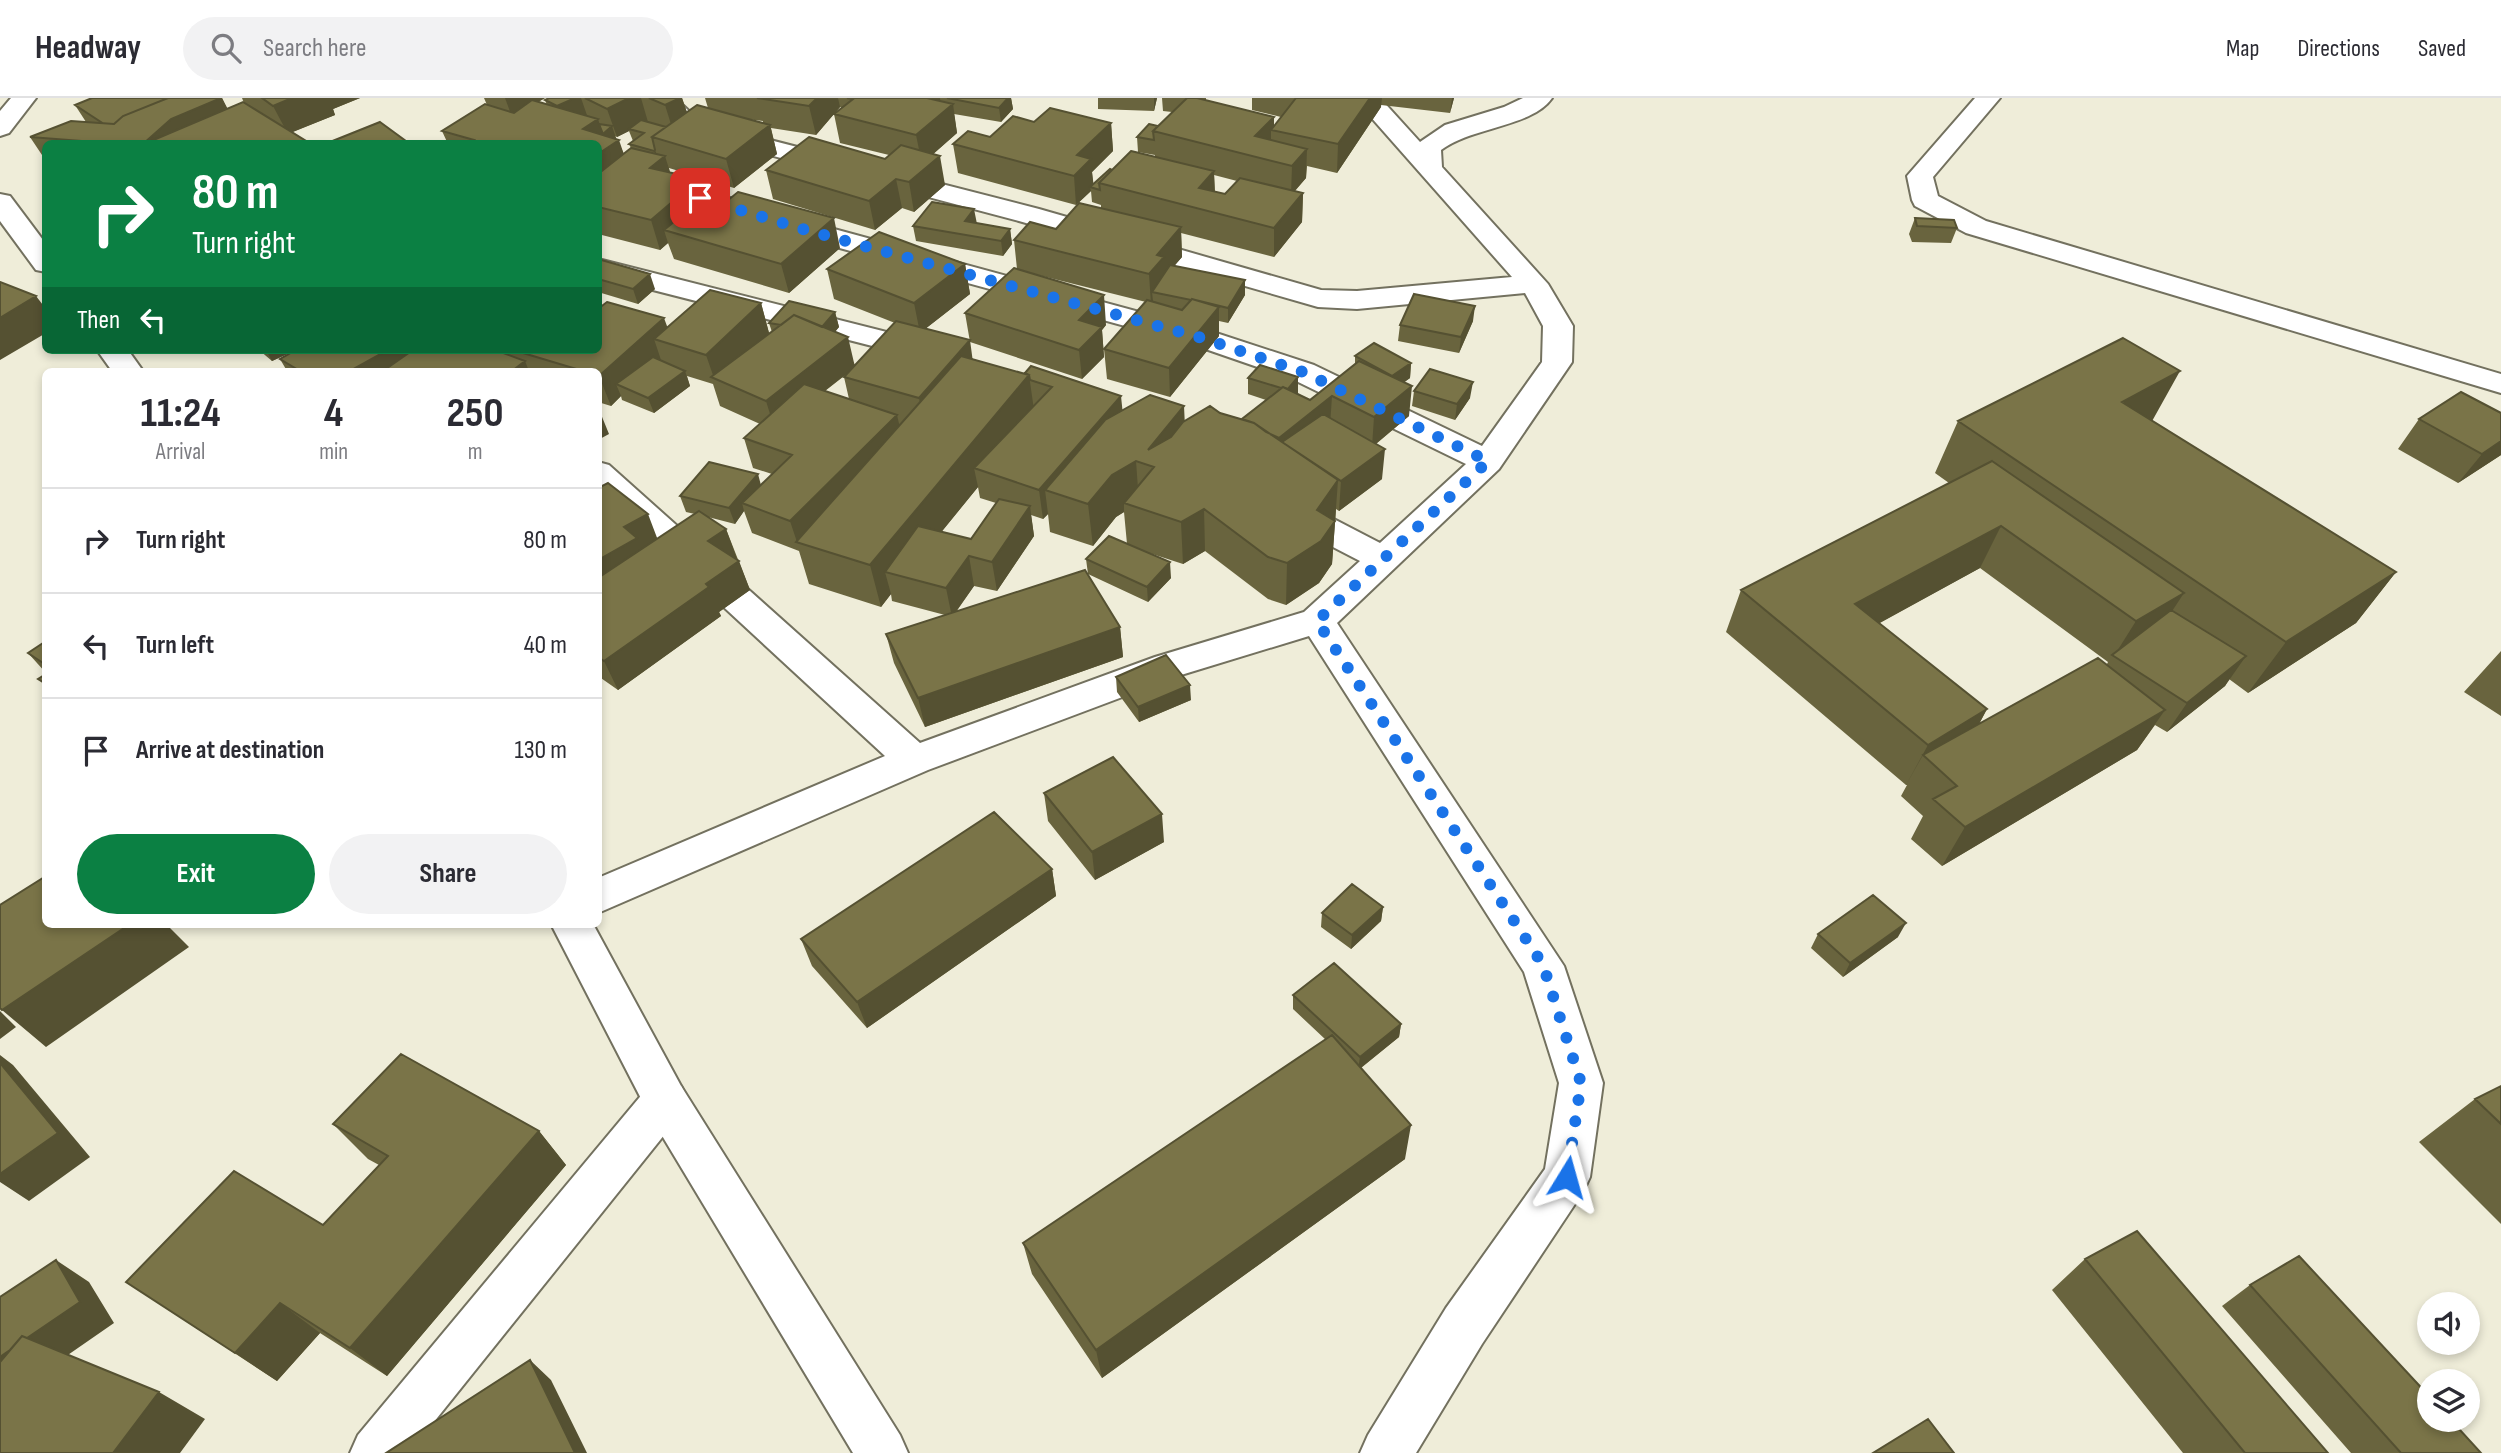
<!DOCTYPE html>
<style>
:root{--surface:#fff;--page:#f2f2f3;--text:#2b2b33;--muted:#7c7c81;--line:#e1e1e2;--accent:#0b8043}
body{margin:0;font-family:"Sofia Sans Condensed",sans-serif;background:var(--page);color:var(--text);height:100vh;display:flex;flex-direction:column;font-size:26px;white-space:nowrap}
*{box-sizing:border-box;margin:0}
p{font-size:23px;color:var(--muted)}
.icon{flex:none;width:38px;height:38px;fill:none;stroke:currentColor;stroke-width:2;stroke-linecap:round;stroke-linejoin:round}
.map{position:relative;flex:1;overflow:hidden}
.panel{position:absolute;left:42px;top:270px;width:560px;height:560px;display:flex;flex-direction:column;background:var(--surface);border-radius:10px;box-shadow:0 4px 10px #0003}
.panel>*{flex:none}
.guide{position:absolute;left:42px;top:42px;width:560px;height:214px;border-radius:10px;box-shadow:0 4px 10px #0003;background:#0b8043;color:#fff;overflow:hidden}
.controls{position:absolute;left:2417px;top:1194px;display:grid;gap:14px}
.controls a{display:grid;place-items:center;width:63px;height:63px;border-radius:50%;background:var(--surface);box-shadow:0 4px 10px #0003;font-size:35px}
.pin{position:absolute;display:grid;place-items:center;width:60px;height:60px;color:#fff;margin:-30px;border-radius:14px;box-shadow:0 4px 10px #0006}
.me{position:absolute;width:77px;margin:-38px;rotate:8deg;stroke-linejoin:round;filter:drop-shadow(0 0 5px #0008)}
.turn{display:flex;align-items:center;gap:24px;height:147px;padding:0 35px;font-size:32px}
.turn .icon{width:91px;height:91px;stroke-width:2.5}
.turn b{display:block;font-size:49px;line-height:60px}
.then{display:flex;align-items:center;height:66px;padding:0 35px;background:#0003;gap:14px;font-size:26px}
.eta{display:flex;justify-content:space-evenly;align-items:center;height:119px;text-align:center}
.eta b{font-size:42px;font-weight:700;line-height:49px}
.cta{display:flex;gap:14px;margin-top:auto;padding:14px 35px}
.cta a{flex:1;height:80px;border-radius:42px;background:var(--accent);color:#fff;font-size:28px;font-weight:700;line-height:80px;text-align:center}
.cta a+a{background:var(--page);color:var(--text)}
ul{padding:0;list-style:none}
li{display:flex;align-items:center;gap:21px;height:105px;padding:0 35px;border-top:2px solid var(--line)}
li div{flex:1}
li b{display:block;font-size:26px}
li em{font-style:normal}
header{display:flex;align-items:center;gap:42px;box-sizing:border-box;height:98px;padding:0 35px;background:var(--surface);border-bottom:2px solid var(--line)}
header strong{font-size:33px}
nav{display:flex;gap:38px;margin-inline-start:auto;font-size:24px}
.search{width:490px;height:63px;background:var(--page);display:flex;align-items:center;gap:18px;box-sizing:border-box;padding:0 24px;border-radius:38px;color:var(--muted);font-size:26px}
.map>svg:first-child{display:block}
</style>
<header>
<strong>Headway</strong>
<div class="search"><svg class="icon" aria-label="search" viewBox="0 0 24 24"><circle cx="10" cy="10" r="6"/><path d="M15 15l6 6"/></svg>Search here</div>
<nav><a>Map</a><a>Directions</a><a>Saved</a></nav>
</header>
<div class="map">
<svg width="2501" height="1355" viewBox="0 0 2501 1355">
<rect width="100%" height="100%" fill="#efedd9"/>
<g fill="none" stroke-linecap="round" stroke-linejoin="round">
<defs>
<path id="street" d="M651,0H675L690,14L735,33L1039,111L1321,192L1357,193L1512,179L1354,0H1380L1420,44L1445,27L1504,9L1523,0H1552C1532,29 1471,29 1441,52L1442,69L1548,186L1573,228L1572,264L1499,371L1337,525L1564,868L1603,985L1590,1079L1583,1094L1482,1246L1416,1355H1360L1368,1337L1446,1210L1545,1071L1559,985L1524,874L1309,538L1181,577L928,672L598,815V780L885,658L598,393V364L609,367L920,645L1155,559L1304,514L1360,463L1277,420L1272,412L1277,404L1289,401L1301,404L1380,445L1466,366L1292,281L1191,246L792,137L598,77V60L812,125L1213,234L1314,267L1482,348L1542,264L1543,228L1525,195L1357,211L1318,209L1019,123L717,43C697,35 655,24 651,0Z
M1975,0H2000L1933,79L1938,98L1986,123L2501,276V295L1966,135L1915,108L1912,102L1907,78Z
M598,161L942,248L946,254L942,260L931,263L598,178Z
M665,982L681,988L688,1002L681,1016L409,1355H350L358,1337L649,988Z"/>
<path id="secondary" d="M11,0H36L9,35L0,38V13Z
M0,96L10,98L46,146V174L36,172L0,123Z
M97,252H128L143,273H112Z
M551,826H593L681,988L900,1337L908,1355H853L649,1016Z"/>
</defs>
<!-- street casing -->
<use href="#street" stroke="#73715f" stroke-width="4"/>
<!-- secondary casing -->
<use href="#secondary" stroke="#73715f" stroke-width="4"/>
<!-- street -->
<use href="#street" fill="#fff" fill-rule="evenodd"/>
<!-- secondary -->
<use href="#secondary" fill="#fff" fill-rule="evenodd"/>
</g>
<!-- wall -->
<path fill="#69643e" fill-rule="evenodd" d="M222,0L227,11L244,5L242,0H360L333,11L335,17L292,34L311,46H46V63L30,39L86,24L75,7Z
M484,0H545L538,4L547,7L545,2L549,0H682L687,14L708,10L705,0H1011L1013,11L1001,24L954,16L957,35L933,56L945,87L914,114L902,110L875,132L773,101L766,72L885,61L889,57L840,45L834,16L842,9H840L816,37L771,30L777,56L734,90L669,70L670,75L707,109L840,150L789,195L674,161L668,145L660,152L598,136V46H448L442,33L487,7ZM746,21L763,23V25ZM629,33L633,43L629,46L631,50L624,56L615,38L617,39Z
M1098,0H1157L1154,13L1098,11Z
M1162,0H1206V2L1274,19V29L1281,19L1252,12V0H1454L1450,15L1381,7V9L1337,75L1307,68L1306,80L1295,93L1303,95L1302,124L1274,159L1181,135L1182,159L1174,168L1245,197L1228,225L1219,223V238L1170,299L1107,281L1104,251L1146,204L1026,174L1106,227L1102,232L1104,259L1082,281L970,244L965,215L1017,171L1014,142L1056,131L1101,110V107L1092,104L1091,93L1076,107L958,75L953,46L990,39L1034,24L1111,25L1113,53L1092,74L1093,86L1112,72L1155,59V57L1138,54L1137,39L1158,28L1172,14L1163,13ZM1214,77L1237,83L1225,96L1215,94Z
M1915,120L1957,130L1951,145L1912,144L1909,136Z
M977,125L1010,131L1012,146L1003,158L916,143L913,128Z
M598,161L655,191L638,206L598,194Z
M965,166L970,196L925,231L973,261L1122,312L1184,308V323L1220,315L1242,321L1266,302L1248,296V280L1298,279L1297,295L1310,302L1355,266V258L1411,265L1410,280L1404,284L1409,318L1376,346L1382,381L1339,413L1336,411L1332,466L1319,485L1286,507L1268,501L1205,453L1183,466L1143,453L1171,480L1148,504L1088,476L1086,461L1127,446L1124,414L1116,419L1093,448L1050,434L1048,416L1043,421L1031,417L1034,438L997,493L974,488L956,514L1120,529L1123,559L925,629L894,565L886,536L945,517L892,503L891,496L881,509L809,486L799,453L752,435L744,413L735,426L708,419L726,431L750,492L719,514L721,518L618,592L598,578V390L658,441L695,416L686,414L680,398L761,387L772,376L753,370L744,340L760,326L720,308L713,286L687,278L690,288L654,315L622,302L621,298L611,308L598,304V273H287L280,261L296,252H598L667,229L761,205L769,235L766,238L772,234L769,225L835,214L839,229L835,234L855,267L895,225L834,201L827,171ZM848,275L844,279L849,301L825,293ZM978,389L980,400L996,405L971,441L941,434Z
M1473,223L1459,255L1398,243L1400,227Z
M259,252H296L272,263Z
M1414,293L1470,300L1455,322L1412,308Z
M2501,315V357L2458,385L2398,351L2419,321Z
M1958,323H2152L2396,474L2356,525L2248,595L2229,581L2225,588L2167,634L2155,627L2137,652L1942,768L1911,741L1923,718L1901,698L1907,687H1906L1726,534L1741,492L1949,385L1935,375ZM1980,470L2108,564L2107,566L1979,626L1987,611L1879,525Z
M46,543V575L28,555Z
M2501,553V618L2464,594Z
M1116,579L1191,602L1139,624L1117,594Z
M1044,695L1164,744L1095,782L1048,723Z
M1052,771L1056,798L867,930L812,868L801,841Z
M1383,809L1381,823L1351,851L1321,829L1322,815Z
M1818,836L1898,839L1843,879L1811,850Z
M1293,897L1401,926L1399,939L1361,970L1405,1061L1102,1280L1032,1176L1023,1145L1326,942L1293,911Z
M2501,988V1126L2419,1044L2475,1001Z
M333,1026L539,1033L566,1067L387,1278L320,1235L277,1283L126,1184L323,1127L379,1067L368,1061Z
M2085,1161L2328,1355H2183L2052,1192Z
M2250,1187L2481,1355H2351L2222,1208Z"/>
<!-- shaded-wall -->
<path fill="#555132" d="M222,0L243,40L120,46L111,30Z
M292,0H360L333,11L335,17L288,36L273,8Z
M505,0H545L512,19Z
M575,0H581L590,26L567,37L557,8Z
M629,0H641L648,24L632,32L629,31V33L617,39L607,11Z
M680,0H682L691,27L674,36L665,7Z
M817,0H838L840,9L816,37L809,8Z
M917,0H940L942,15L953,6L957,35L922,66L916,37Z
M1008,0H1011L1013,11L1001,24L999,10Z
M1154,0H1157L1154,13Z
M1370,0H1382L1381,9L1337,75L1338,46Z
M1452,0H1454L1450,15Z
M1274,19V33L1271,32V51L1255,38Z
M598,21L603,36L612,28L617,43L619,42L633,83L598,107V46L583,31Z
M1111,25L1113,53L1092,74L1094,90L1090,89L1091,93L1076,107L1074,78L1077,57Z
M770,27L777,56L734,90L726,61Z
M1307,51L1306,80L1291,97L1292,68Z
M655,52L659,63L665,58L674,87L650,70L657,64L654,53Z
M940,58L945,87L914,114L909,84Z
M1214,73L1215,102L1199,90Z
M699,81L707,111L664,132L668,145L660,152L651,122Z
M896,81L902,110L875,132L869,103Z
M1303,95L1302,124L1274,159V130Z
M974,111L977,126L967,138L965,123Z
M834,120L840,150L789,195L781,166Z
M1181,129L1182,159L1152,194L1153,203L1151,206L1149,176L1157,157Z
M1010,131L1012,146L1003,158L1001,143Z
M965,166L970,196L920,235L914,205Z
M650,176L655,191L638,206L633,191Z
M1245,182V197L1228,225V210Z
M1104,197L1106,227L1102,232L1104,259L1082,281L1079,252V222Z
M36,198L46,211V235L0,262V220Z
M761,205L769,235L720,283L714,280L706,257Z
M1475,208L1473,223L1459,255L1461,239Z
M1219,209V238L1170,299L1169,270Z
M835,214L839,229L821,250L817,235Z
M664,220L674,247L654,241L661,262L616,286L621,298L611,308L599,278Z
M848,239L855,269L775,332L766,303Z
M970,242L974,272L925,330L919,300Z
M266,252H296L272,263Z
M388,252H449L419,273H350Z
M525,263L529,273H512Z
M1411,265L1410,280L1391,294L1392,278Z
M685,273L690,288L654,315L648,300Z
M2180,273L2151,325L2122,304Z
M1029,277L1035,319L974,370L978,389L905,479L885,474L891,496L881,509L870,467Z
M1298,279V295L1287,308V292Z
M1473,284L1470,300L1455,322L1457,306Z
M1412,288L1409,318L1372,349L1374,319Z
M1121,298L1124,327L1045,392L1048,416L1043,421L1039,392Z
M1332,298L1330,328L1279,370V340Z
M1184,308L1186,350L1154,369L1148,352Z
M598,309L609,336L598,342Z
M897,317L904,347L797,444L790,423Z
M2501,343V357L2458,385L2482,356Z
M1385,351L1382,381L1339,413L1341,383Z
M1136,363L1139,405H1124V414L1116,419L1093,448L1088,406L1112,377Z
M758,376L762,391L742,405L744,413L735,426L729,410Z
M1338,382L1332,466L1319,485L1286,507L1287,465L1317,412Z
M1030,408L1034,438L997,493L992,464Z
M1204,411L1205,453L1183,466L1181,424Z
M648,416L659,445L598,500V462L624,429Z
M2001,428L1980,470L1838,548L1855,506Z
M726,431L737,461L708,443Z
M969,458L974,488L952,519L946,490Z
M739,463L750,492L719,514L721,518L618,592L604,563L706,486Z
M1170,464L1171,480L1148,504L1147,489Z
M2396,474L2356,525L2248,595L2286,544Z
M2184,495L2157,536L2114,558L2136,523Z
M1120,529L1123,559L925,629L918,600Z
M2246,558L2225,588L2167,634L2187,605Z
M1190,587L1191,602L1139,624L1138,609Z
M1987,611L1965,652L1923,657L1906,687L1928,647Z
M2165,612L2137,652L1942,768L1965,729Z
M1162,716L1164,744L1095,782L1092,754Z
M1052,771L1056,798L867,930L857,904Z
M1383,809L1381,823L1351,851L1352,837Z
M1906,825L1898,839L1843,879L1850,865Z
M130,826H166L189,849L46,949L2,912Z
M0,913L16,929L0,941Z
M1401,926L1399,939L1358,972L1360,959Z
M0,957L13,967L90,1059L29,1103L0,1084Z
M1411,1027L1405,1061L1102,1280L1096,1252Z
M539,1033L566,1067L387,1278L350,1250Z
M56,1162L89,1184L114,1225L0,1304V1259Z
M280,1205L320,1235L277,1283L235,1255Z
M530,1262L551,1282L587,1355H575Z
M159,1294L205,1321L180,1355H113Z"/>
<!-- building -->
<path fill="#7a7448" stroke="#555132" stroke-width="2" d="M92,0H168L123,18L114,26H104L75,7Z
M168,0H221L171,21L143,46H81L83,43L30,39L71,23L114,26L123,18Z
M262,0H292L273,8Z
M549,0H575L557,8L545,2Z
M585,0H629L607,11Z
M649,0H680L665,7Z
M757,0H817L809,8Z
M847,0H927L953,6L916,37L834,16L853,1Z
M947,0H1008L999,10Z
M1187,0H1197L1274,19L1255,38L1307,51L1292,68L1153,33Z
M1296,0H1370L1338,46L1271,32Z
M532,2L598,21L583,31L619,42L598,56V46H469L474,42L442,33L485,6L514,15Z
M243,4L311,46H144Z
M697,7L770,27L726,61L652,39Z
M1050,10L1111,25L1077,57L1091,61L1074,78L953,46L968,33L990,39L1013,18L1034,24Z
M641,22L666,29L652,39L655,52L654,53L629,46L644,35L629,31Z
M380,24L410,46H325Z
M599,26L612,28L603,36Z
M1149,26L1158,28L1153,33L1154,42L1137,39Z
M809,39L885,61L901,47L940,58L909,84L896,81L869,103L766,72Z
M631,50L665,58L650,70L699,81L651,122L598,109V76Z
M1131,53L1214,73L1199,90L1225,96L1240,80L1303,95L1274,130L1099,85Z
M1110,71L1112,72L1099,85L1100,92L1090,89Z
M738,94L834,120L781,166L664,132L696,106L716,112Z
M932,104L974,111L965,123L1010,131L1001,143L913,128Z
M1079,105L1181,129L1157,157L1164,159L1149,176L1014,142L1030,124L1056,131Z
M1915,120L1954,122L1957,130L1917,128Z
M879,134L965,166L914,205L827,171Z
M598,161L650,176L633,191L598,181Z
M1170,167L1245,182L1228,210L1192,201L1191,202L1152,194Z
M1014,170L1104,197L1079,222L1102,229L1079,252L965,215Z
M0,184L36,198L0,220Z
M710,192L761,205L706,257L654,241Z
M1414,196L1475,208L1461,239L1400,227Z
M1192,201L1219,209L1169,270L1104,251L1147,202L1182,212Z
M789,203L835,214L822,229L794,217L781,227L769,225Z
M607,204L664,220L599,278L598,273H583L513,252H598V211Z
M794,217L848,239L766,303L711,279Z
M896,223L970,242L919,300L844,279Z
M2123,240L2180,273L2122,304L2396,474L2286,544L1958,323Z
M1374,245L1411,265L1392,278L1355,258Z
M296,252H388L350,273H300L280,261Z
M413,252H495L525,263L512,273H383Z
M961,258L1029,277L870,467L796,444Z
M653,259L685,273L648,300L616,286Z
M1359,263L1412,288L1374,319L1332,298L1279,340L1266,334L1254,325L1242,321L1283,289L1310,302Z
M1260,267L1298,279L1288,291L1283,289L1281,290L1248,280Z
M1031,268L1121,298L1039,392L974,370L1052,289L1030,282L1029,277L1025,275Z
M1430,271L1473,284L1457,306L1414,293Z
M804,286L897,317L790,423L742,405L792,357L744,340Z
M2461,294L2501,315V343L2482,356L2419,321Z
M1150,297L1184,308L1148,352L1171,339L1183,324L1210,308L1220,315L1254,325L1338,382L1317,412L1335,423L1321,443L1287,465L1268,459L1204,411L1181,424L1124,405L1154,369L1136,363L1112,377L1088,406L1045,392L1105,322Z
M1323,316L1385,351L1341,383L1282,344Z
M1992,363L2184,495L2136,523L2001,428L1855,506L1987,611L1928,647L1741,492Z
M709,364L758,376L729,410L680,398Z
M608,385L648,416L624,429L637,440L598,462V390Z
M999,401L1030,408L992,464L969,458L946,490L885,474L918,428L971,441Z
M699,413L726,431L708,443L739,463L706,486L709,489L604,563L598,559V480Z
M1109,438L1170,464L1147,489L1086,461Z
M1085,472L1120,529L918,600L886,536Z
M2171,512L2246,558L2187,605L2112,557Z
M46,543V567L28,555Z
M1166,557L1190,587L1138,609L1116,579Z
M2098,560L2165,612L1965,729L1933,701L1957,688L1923,657Z
M46,576V586L38,581Z
M1113,659L1162,716L1092,754L1044,695Z
M994,714L1052,771L857,904L801,841Z
M46,778V826H130L2,912L0,910V807Z
M1352,786L1383,809L1352,837L1322,815Z
M1873,797L1906,825L1850,865L1818,836Z
M1334,865L1401,926L1360,959L1293,897Z
M1332,937L1411,1027L1096,1252L1023,1145Z
M401,956L539,1033L350,1250L280,1205L235,1255L126,1184L234,1073L323,1127L388,1058L333,1026Z
M0,965L58,1035L0,1076Z
M2501,988V1026L2475,1001Z
M2137,1133L2328,1355H2245L2085,1161Z
M2299,1158L2429,1298V1321H2450L2481,1355H2401L2250,1187Z
M56,1162L80,1204L27,1240L22,1238L10,1252L0,1259V1199Z
M22,1238L159,1294L113,1355H0V1264Z
M530,1262L575,1355H386Z
M1928,1321L1954,1355H1873Z"/>
<g fill="none" stroke-linecap="round" stroke-linejoin="round">
<!-- route -->
<path stroke="#1a73e8" stroke-width="12" stroke-dasharray="0 21.6" d="M700,100L802,131L1202,240L1303,274L1488,363L1317,523L1543,867L1581,985L1567,1079"/>
</g>
</svg>
<div class="controls">
<a><svg class="icon" aria-label="sound" viewBox="0 0 24 24"><path d="M4 9h4l5-4v14l-5-4H4zM17 9q2 3 0 6"/></svg></a>
<a><svg class="icon" aria-label="layers" viewBox="0 0 24 24"><path d="M12 4l9 5-9 5-9-5zM3 14l9 5 9-5"/></svg></a>
</div>
<div class="pin" style="left:700px;top:100px;background:#d93025"><svg class="icon" aria-label="arrive" viewBox="0 0 24 24"><path d="M6 21V4h12l-3 4 3 4H6"/></svg></div>
<svg class="me" style="left:1567px;top:1079px" viewBox="-20 -20 40 40"><path d="M0-17L14 15 0 8-14 15z" fill="#1a73e8" stroke="#fff" stroke-width="4"/></svg>
<div class="guide">
<div class="turn"><svg class="icon" aria-label="right" viewBox="0 0 24 24"><path d="M7 20v-9h11M14 6l5 5-5 5"/></svg><div><b>80 m</b>Turn right</div></div>
<div class="then">Then<svg class="icon" aria-label="left" viewBox="0 0 24 24"><path d="M17 20v-9H6M10 6l-5 5 5 5"/></svg></div>
</div>
<section class="panel">
<div class="eta">
<div><b>11:24</b><p>Arrival</p></div>
<div><b>4</b><p>min</p></div>
<div><b>250</b><p>m</p></div>
</div>
<ul>
<li><svg class="icon" aria-label="right" viewBox="0 0 24 24"><path d="M7 20v-9h11M14 6l5 5-5 5"/></svg><div><b>Turn right</b></div><em>80 m</em></li>
<li><svg class="icon" aria-label="left" viewBox="0 0 24 24"><path d="M17 20v-9H6M10 6l-5 5 5 5"/></svg><div><b>Turn left</b></div><em>40 m</em></li>
<li><svg class="icon" aria-label="arrive" viewBox="0 0 24 24"><path d="M6 21V4h12l-3 4 3 4H6"/></svg><div><b>Arrive at destination</b></div><em>130 m</em></li>
</ul>
<div class="cta"><a>Exit</a><a>Share</a></div>
</section>
</div>
